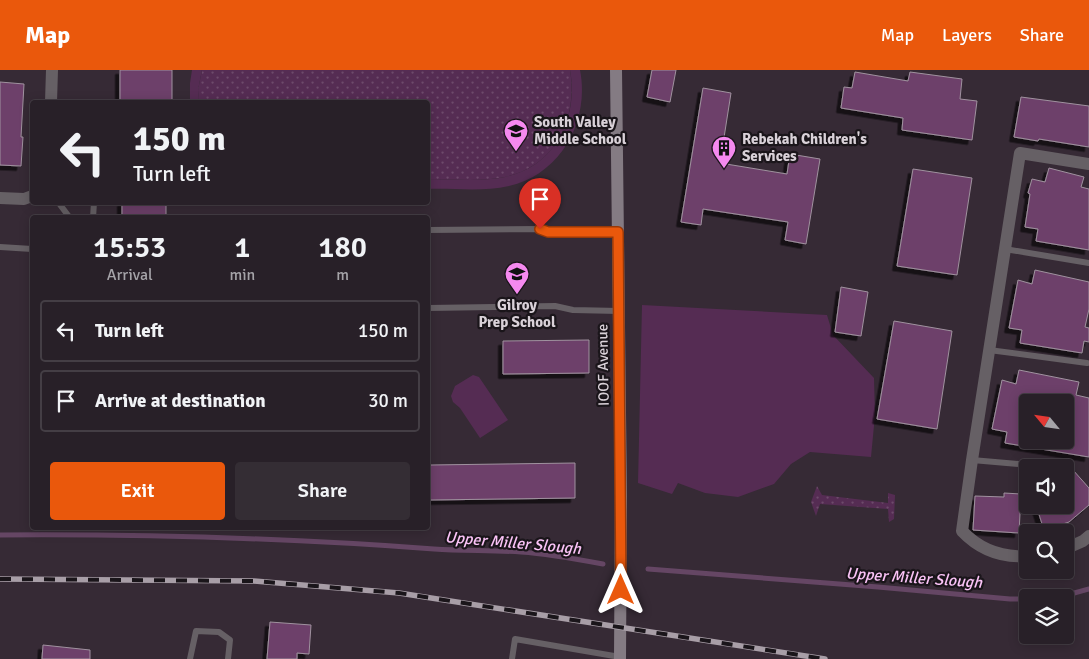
<!DOCTYPE html>
<style>
:root{--surface:#282028;--page:#342d34;--text:#f1f3f6;--muted:#a5a3a8;--line:#443e45;--accent:#ea580c}
body{margin:0;font-family:Signika,sans-serif;background:var(--page);color:var(--text);height:100vh;display:flex;flex-direction:column;font-size:19px;white-space:nowrap}
*{box-sizing:border-box;margin:0}
p{font-size:16px;color:var(--muted)}
.icon{flex:none;width:28px;height:28px;fill:none;stroke:currentColor;stroke-width:2;stroke-linecap:round;stroke-linejoin:round}
.map{position:relative;flex:1;overflow:hidden}
.panel{position:absolute;left:30px;top:145px;width:400px;height:315px;display:flex;flex-direction:column;background:var(--surface);border-radius:5px;box-shadow:0 2px 12px #0003,0 0 0 1px var(--line)}
.panel>*{flex:none}
.top-card{position:absolute;left:30px;top:30px;width:400px;height:105px;border-radius:5px;box-shadow:0 2px 12px #0003,0 0 0 1px var(--line);background:#282028;color:var(--text);overflow:hidden}
.needle{width:32px;rotate:299deg}
.controls{position:absolute;left:1019px;top:324px;display:grid;gap:10px}
.controls a{display:grid;place-items:center;width:55px;height:55px;border-radius:5px;background:var(--surface);box-shadow:0 2px 12px #0003,0 0 0 1px var(--line);font-size:25px}
.pin{position:absolute;display:grid;place-items:center;width:42px;height:42px;color:#fff;margin:-51px -21px;border-radius:50% 50% 50% 0;rotate:-45deg;box-shadow:0 0 5px #0007}
.pin .icon{rotate:45deg}
.me{position:absolute;width:55px;margin:-28px;rotate:0deg;stroke-linejoin:round;filter:drop-shadow(0 0 4px #0008)}
.turn{display:flex;align-items:center;gap:18px;height:105px;padding:0 20px;font-size:22px}
.turn .icon{width:65px;height:65px;stroke-width:2.5}
.turn b{display:block;font-size:35px;line-height:42px}
.eta{display:flex;justify-content:space-evenly;align-items:center;height:85px;text-align:center}
.eta b{font-size:30px;font-weight:600;line-height:35px}
.button{display:flex;gap:10px;margin-top:auto;padding:10px 20px}
.button a{flex:1;height:58px;border-radius:5px;background:var(--accent);color:#fff;font-size:20px;font-weight:600;line-height:58px;text-align:center}
.button a+a{background:var(--page);color:var(--text)}
ul{padding:0;list-style:none}
li{display:flex;align-items:center;gap:15px;height:62px;margin:0 10px 8px;padding:0 10px;border:2px solid var(--line);border-radius:5px}
li div{flex:1}
li b{display:block;font-size:19px}
li em{font-style:normal}
header{display:flex;align-items:center;gap:30px;box-sizing:border-box;height:70px;padding:0 25px;background:var(--accent);color:#fff}
header strong{font-size:24px}
nav{display:flex;gap:28px;margin-inline-start:auto;font-size:18px}
.map>svg:first-child{display:block}
</style>
<header>
<strong>Map</strong>
<nav><a>Map</a><a>Layers</a><a>Share</a></nav>
</header>
<div class="map">
<svg width="1089" height="589" viewBox="0 0 1089 589">
<defs>
<pattern id="grass-dots" width="8" height="8" patternUnits="userSpaceOnUse" patternTransform="scale(1.25)"><rect width="8" height="8" fill="#552c53"/><path d="M2 2h.1M6 6h.1" fill="none" stroke="#6d4a6b" stroke-width="1.8" stroke-linecap="round"/></pattern>
<filter id="shadow"><feDropShadow dx="-4.5" dy="4.5" stdDeviation="0" flood-color="#0009"/></filter>
</defs>
<rect width="100%" height="100%" fill="#362a35"/>
<!-- grass -->
<path fill="url(#grass-dots)" d="M202,0H570C578,48 556,96 505,107C480,112 453,109 428,109V32H199L198,20Z
M817,416L822,425L888,433V423L895,425L894,449L889,452L888,439L820,434L816,446L811,432Z"/>
<!-- green -->
<path fill="#552c53" d="M192,0H202L198,20L199,32H190V13Z
M570,0H580C590,51 561,104 509,116C483,122 454,118 428,119V109C453,109 480,112 505,107C555,97 579,47 570,0Z
M642,235L827,245L833,265L874,308L875,345L871,387L810,382L791,394L774,414L738,427L705,423L678,413L672,424L638,413Z
M473,305L479,307L508,350L480,368L460,338L453,332L451,326L455,316Z"/>
<g fill="none" stroke-linecap="round" stroke-linejoin="round">
<!-- stream -->
<path stroke="#654664" stroke-width="5" d="M0,465C145,464 289,468 434,479C463,481 492,480 521,482C549,484 576,489 603,494
M648,499L878,517L1010,529H1028
M1052,528L1060,527L1089,519"/>
</g>
<!-- building -->
<path fill="#6d416a" stroke="#a0929f" fill-rule="evenodd" filter="url(#shadow)" d="M120,0H172V32H120Z
M652,0H676L670,32L647,27Z
M855,2L908,11L910,2L962,9L960,29L977,31L972,70L902,60L903,48L841,38L844,17L852,18Z
M0,12L24,14L21,67H23L21,96L0,95Z
M703,18L731,23L720,93L787,104L790,84L820,89L806,174L785,170L788,152L703,139L701,155L681,152Z
M1021,27L1089,36V77L1039,69L1038,71L1014,67Z
M1049,98L1084,107L1081,117L1089,119V180L1036,171L1038,159L1025,157L1030,124L1028,123L1032,109L1045,112Z
M913,99L972,108L957,205L897,196Z
M122,132H166V148H122Z
M1035,200L1089,212V239L1085,257L1089,258V272L1084,271L1082,283L1020,273L1022,260L1009,258L1018,210L1032,214Z
M841,217L868,222L861,266L835,262Z
M894,251L952,261L937,359L877,349Z
M589,270V303L503,304V271Z
M1019,300L1079,312L1076,325L1089,328V387L1005,373L1007,362L992,359L1002,310L1016,314ZM1028,332H1065V370H1028V376Z
M575,393V428L430,430V395Z
M1073,400L1089,418V435L1069,452L1044,460L1036,435H1065V407Z
M1004,423L1021,424L1019,463L973,460L975,426L1004,427Z
M270,552L311,555L309,584L297,583V589H267Z
M43,575L90,580V589H42Z"/>
<g fill="none" stroke-linecap="round" stroke-linejoin="round">
<!-- lane -->
<path stroke="#666065" stroke-width="6" d="M58,132L70,148
M93,148L94,132
M428,160L540,159L548,162H618
M0,177L32,179
M1005,179L1089,193
M428,238L555,236L573,240L619,241
M989,280L1087,293
M972,390L1030,395
M190,589L196,561L219,562L230,570L228,589
M512,589L515,569L620,587"/>
<!-- street -->
<path stroke="#666065" stroke-width="12" d="M51,32L52,0
M0,128L24,129L32,126
M1065,479L1083,471L1089,466
M1028,486C1001,488 980,480 962,461L972,390L1020,83L1089,94"/>
<!-- secondary -->
<path stroke="#847b83" stroke-width="12" d="M616,0L621,426L620,589"/>
<defs>
<path id="rail" d="M0,509L254,511L399,523L825,589"/>
</defs>
<!-- rail casing -->
<use href="#rail" stroke="#a89ea7" stroke-width="5.5"/>
<!-- rail -->
<use href="#rail" stroke="#1a151a" stroke-width="4" stroke-dasharray="11" stroke-linecap="butt"/>
</g>
<g fill="none" stroke-linecap="round" stroke-linejoin="round">
<defs>
<path id="route" d="M540,159L548,162H618L621,520"/>
</defs>
<!-- route casing -->
<use href="#route" stroke="#983908" stroke-width="12"/>
<!-- route -->
<use href="#route" stroke="#ea580c" stroke-width="9"/>
</g>
<!-- icons -->
<defs>
<symbol id="school-pin" viewBox="-11 -11 22 30"><path d="M0 17L-7.5 6A9.5 9.5 0 1 1 7.5 6Z" fill="#f589ef" stroke="#1a151a"/><path d="M0-5L7-2L0 1L-7-2ZM-4 1L0 2.5L4 1V4Q0 6-4 4Z" fill="#111"/></symbol>
<symbol id="building-pin" viewBox="-11 -11 22 30"><path d="M0 17L-7.5 6A9.5 9.5 0 1 1 7.5 6Z" fill="#f589ef" stroke="#1a151a"/><path d="M-4-6H4V6H1V3H-1V6H-4ZM-2.5-4.3h1.7v1.8h-1.7ZM.8-4.3h1.7v1.8H.8ZM-2.5-1h1.7V.8h-1.7ZM.8-1h1.7V.8H.8Z" fill="#111"/></symbol>
</defs>
<g fill-rule="evenodd">
<use href="#school-pin" x="502" y="47" width="28" height="38"/>
<use href="#building-pin" x="710" y="64" width="28" height="38"/>
<use href="#school-pin" x="503" y="190" width="28" height="38"/>
</g>
<g text-anchor="middle" stroke-width="4.5" stroke-linejoin="round" paint-order="stroke">
<!-- poi labels -->
<g font-size="15" font-weight="bold" fill="#d9d1d8" stroke="#1a151a" text-anchor="start">
<text x="534" y="57">South Valley<tspan x="534" dy="17">Middle School</tspan></text>
<text x="742" y="74">Rebekah Children's<tspan x="742" dy="17">Services</tspan></text>
<text x="517" y="240" text-anchor="middle">Gilroy<tspan x="517" dy="17">Prep School</tspan></text>
</g>
<!-- street labels -->
<g font-size="15" fill="#d9d1d8" stroke="#1a151a">
<text transform="translate(603 295) rotate(-91)" y="5">IOOF Avenue</text>
</g>
<!-- water labels -->
<g font-size="16" font-style="italic" fill="#fbc3f7" stroke="#1a151a">
<text transform="translate(513 472) rotate(5)" y="6">Upper Miller Slough</text>
<text transform="translate(914 507) rotate(4)" y="6">Upper Miller Slough</text>
</g>
</g>
</svg>
<div class="controls">
<a><svg class="needle" viewBox="-14 -14 28 28"><path d="M0-13l5 13h-10z" fill="#e53935"/><path d="M0 13l5-13h-10z" fill="#a5a3a8"/></svg></a>
<a><svg class="icon" aria-label="sound" viewBox="0 0 24 24"><path d="M4 9h4l5-4v14l-5-4H4zM17 9q2 3 0 6"/></svg></a>
<a><svg class="icon" aria-label="search" viewBox="0 0 24 24"><circle cx="10" cy="10" r="6"/><path d="M15 15l6 6"/></svg></a>
<a><svg class="icon" aria-label="layers" viewBox="0 0 24 24"><path d="M12 4l9 5-9 5-9-5zM3 14l9 5 9-5"/></svg></a>
</div>
<div class="pin" style="left:540px;top:159px;background:#d93025"><svg class="icon" aria-label="arrive" viewBox="0 0 24 24"><path d="M6 21V4h12l-3 4 3 4H6"/></svg></div>
<svg class="me" style="left:621px;top:520px" viewBox="-20 -20 40 40"><path d="M0-17L14 15 0 8-14 15z" fill="#ea580c" stroke="#fff" stroke-width="4"/></svg>
<div class="top-card">
<div class="turn"><svg class="icon" aria-label="left" viewBox="0 0 24 24"><path d="M17 20v-9H6M10 6l-5 5 5 5"/></svg><div><b>150 m</b>Turn left</div></div>
</div>
<section class="panel">
<div class="eta">
<div><b>15:53</b><p>Arrival</p></div>
<div><b>1</b><p>min</p></div>
<div><b>180</b><p>m</p></div>
</div>
<ul>
<li><svg class="icon" aria-label="left" viewBox="0 0 24 24"><path d="M17 20v-9H6M10 6l-5 5 5 5"/></svg><div><b>Turn left</b></div><em>150 m</em></li>
<li><svg class="icon" aria-label="arrive" viewBox="0 0 24 24"><path d="M6 21V4h12l-3 4 3 4H6"/></svg><div><b>Arrive at destination</b></div><em>30 m</em></li>
</ul>
<div class="button"><a>Exit</a><a>Share</a></div>
</section>
</div>
